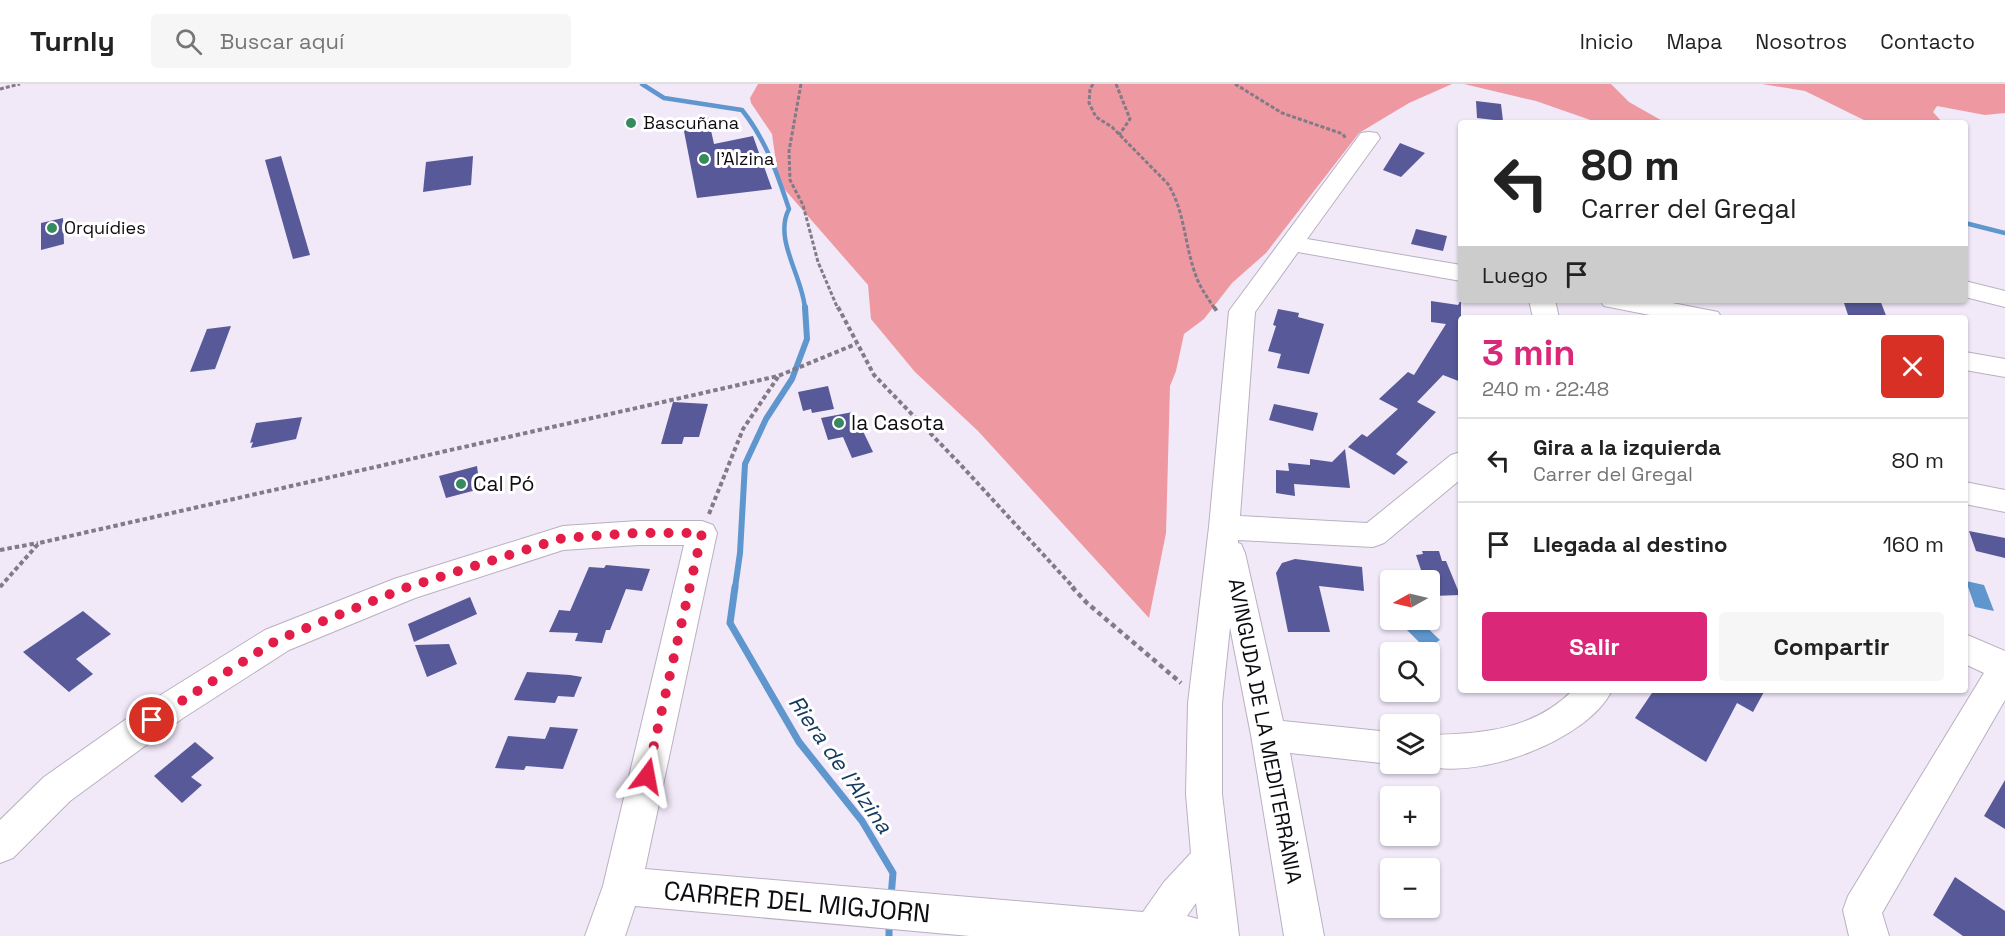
<!DOCTYPE html>
<html lang="es">
<meta charset="utf-8">
<style>
:root{--surface:#fff;--page:#f6f6f6;--text:#222;--muted:#767676;--line:#e0e0e0;--accent:#db2777}
body{margin:0;font-family:"Space Grotesk",sans-serif;background:var(--page);color:var(--text);height:100vh;display:flex;flex-direction:column;font-size:22px;white-space:nowrap}
*{box-sizing:border-box;margin:0}
p{font-size:20px;color:var(--muted)}
.icon{flex:none;width:33px;height:33px;fill:none;stroke:currentColor;stroke-width:2;stroke-linecap:round;stroke-linejoin:round}
.map{position:relative;flex:1;overflow:hidden}
.side{position:absolute;left:1458px;top:231px;width:510px;height:378px;display:flex;flex-direction:column;background:var(--surface);border-radius:6px;box-shadow:0 2px 4px #0004}
.side>*{flex:none}
.hud{position:absolute;left:1458px;top:36px;width:510px;height:183px;border-radius:6px;box-shadow:0 2px 4px #0004;background:#fff;color:var(--text);overflow:hidden}
.needle{width:39px;rotate:262deg}
.buttons{position:absolute;left:1380px;top:486px;display:grid;gap:12px}
.buttons a{display:grid;place-items:center;width:60px;height:60px;border-radius:6px;background:var(--surface);box-shadow:0 2px 4px #0004;font-size:30px}
.pin{position:absolute;display:grid;place-items:center;width:51px;height:51px;color:#fff;margin:-26px;border:3px solid #fff;border-radius:50%;box-shadow:0 2px 6px #0007}
.me{position:absolute;width:66px;margin:-33px;rotate:13deg;stroke-linejoin:round;filter:drop-shadow(0 0 4px #0008)}
.turn{display:flex;align-items:center;gap:21px;height:126px;padding:0 24px;font-size:27px}
.turn .icon{width:78px;height:78px;stroke-width:2.5}
.turn b{display:block;font-size:42px;line-height:51px}
.then{display:flex;align-items:center;height:57px;padding:0 24px;background:#0003;gap:12px;font-size:22px}
.round{display:grid;place-items:center;flex:none;width:63px;height:63px;border-radius:6px;background:var(--page)}
.head{display:flex;align-items:center;justify-content:space-between;height:102px;padding:0 24px}
h1{font-size:36px;font-weight:700;line-height:45px;color:var(--accent)}
.action{display:flex;gap:12px;margin-top:auto;padding:12px 24px}
.action a{flex:1;height:69px;border-radius:6px;background:var(--accent);color:#fff;font-size:24px;font-weight:700;line-height:69px;text-align:center}
.action a+a{background:var(--page);color:var(--text)}
ul{padding:0;list-style:none}
li{display:flex;align-items:center;gap:18px;height:84px;padding:0 24px;border-top:2px solid var(--line)}
li div{flex:1}
li b{display:block;font-size:22px}
li em{font-style:normal}
header{display:flex;align-items:center;gap:36px;box-sizing:border-box;height:84px;padding:0 30px;background:var(--surface);border-bottom:2px solid var(--line)}
header strong{font-size:28px}
nav{display:flex;gap:33px;margin-inline-start:auto;font-size:21px}
.search{width:420px;height:54px;background:var(--page);display:flex;align-items:center;gap:15px;box-sizing:border-box;padding:0 21px;border-radius:6px;color:var(--muted);font-size:22px}
.map>svg:first-child{display:block}
</style>
<header>
<strong>Turnly</strong>
<div class="search"><svg class="icon" aria-label="search" viewBox="0 0 24 24"><circle cx="10" cy="10" r="6"/><path d="M15 15l6 6"/></svg>Buscar aquí</div>
<nav><a>Inicio</a><a>Mapa</a><a>Nosotros</a><a>Contacto</a></nav>
</header>
<div class="map">
<svg width="2005" height="852" viewBox="0 0 2005 852">
<rect width="100%" height="100%" fill="#f1e8f8"/>
<!-- forest -->
<path fill="#ee99a2" d="M758,0H1452L1409,19L1359,49L1266,169L1232,199L1204,235L1184,250L1176,287L1170,302L1166,449L1149,534L978,347L915,288L871,235L868,201L779,99L772,50L751,19L750,14Z
M1464,0H1611L1629,18L1666,39H1599L1536,17Z
M1762,0H2005V29L1985,31L1937,22L1933,28L1943,39H1870L1805,7Z"/>
<!-- water -->
<path fill="#5f96ce" d="M1966,497L1984,501L1994,527L1975,523Z
M1397,536H1419L1440,556L1426,565Z"/>
<g fill="none" stroke-linecap="round" stroke-linejoin="round">
<!-- stream-far2 -->
<path stroke="#5f96ce" stroke-width="4.5" d="M642,0L664,14L742,26C766,56 777,89 789,125C773,155 803,193 805,225
M1965,139L2005,149"/>
<!-- stream-far1 -->
<path stroke="#5f96ce" stroke-width="6" d="M735,504L740,469L745,380L766,335L792,295L807,255L805,223"/>
<!-- stream -->
<path stroke="#5f96ce" stroke-width="7" d="M735,503L730,539L799,658L862,737L893,789L891,813
M889,839V852"/>
</g>
<!-- building -->
<path fill="#575999" d="M1476,17L1501,20L1503,37L1477,34Z
M708,33L714,60L753,52L772,105L697,114L682,37Z
M1400,59L1425,69L1401,93L1383,86Z
M281,72L310,171L293,175L265,76Z
M473,72L471,101L423,108L426,78Z
M63,134L64,160L41,166V139Z
M1416,145L1447,152L1443,167L1411,160Z
M1461,216V298L1443,291L1417,318L1436,328L1396,370L1408,378L1394,391L1348,363L1362,350L1367,353L1398,325L1379,315L1408,288L1414,291L1446,240L1431,238V217L1458,221Z
M1843,216H1880L1887,234H1849Z
M1278,225L1299,229L1298,233L1324,240L1309,290L1277,284L1281,270L1268,267L1276,242L1273,241Z
M231,242L215,285L190,288L207,245Z
M828,302L834,325L812,329L811,325L803,327L798,308Z
M673,318L708,320L699,353H684L682,360H661Z
M1274,320L1318,329L1313,347L1269,336Z
M853,328L855,344L861,343L873,368L852,374L843,353L828,356L821,334Z
M302,333L296,355L251,364L253,358L250,359L256,339Z
M1345,365L1350,404L1294,400L1295,412L1276,409V386L1289,387L1288,379L1310,381V375L1332,378Z
M477,382L480,405L446,414L439,392Z
M1969,447L2005,454V474L1976,467Z
M1422,467H1439L1442,477H1446L1460,511L1433,512L1430,496L1423,492L1416,471L1423,470Z
M1295,475L1362,483L1364,507L1319,502L1330,548H1288L1276,489L1282,479Z
M606,481L650,485L642,507L626,505L610,546H606L602,559L575,557L578,549L549,548L559,526L570,527L589,483L604,484Z
M470,513L477,530L414,558L408,540Z
M83,527L111,550L76,575L93,590L69,608L23,568Z
M449,560L457,580L427,593L415,561Z
M527,588L570,591L582,593L574,613L558,612L555,619L514,616Z
M1654,606H1765L1753,628L1737,619L1706,678L1635,634Z
M550,643L578,645L563,685L526,682L524,686L495,684L508,652L545,655Z
M195,658L214,674L191,693L202,701L182,719L154,692Z
M2005,696V745L1984,732Z
M1955,793L2005,827V852H1963L1933,831Z"/>
<g fill="none" stroke-linecap="round" stroke-linejoin="round">
<defs>
<path id="minor" d="M1369,48L1377,49L1380,54L1307,155L1461,181V197L1298,168L1255,228L1240,432L1367,439L1451,371L1461,368V395L1384,459L1373,463L1238,456V459L1241,460L1245,469L1283,637L1390,648V680L1290,669L1324,852H1284L1251,651L1230,543L1222,619V710L1239,852H970L635,822L625,852H585L603,802L684,461H638L563,466L415,514L289,566L183,634L70,717L13,774L0,779V736L44,693L159,612L265,546L394,495L563,442L638,437H702L713,441L717,449L645,785L1143,828L1164,798L1191,769L1186,710L1188,619L1209,443L1229,227L1361,49ZM1196,819L1198,835L1187,832Z
M1965,197L2005,207V223L1965,213Z
M1529,216H1555L1559,234H1533Z
M1600,216H1657L1718,228L1722,234H1665L1604,222Z
M1965,268L2005,275V293L1965,286Z
M1965,398L2005,406V428L1965,420Z
M1965,550L2005,567V616L1882,829L1889,852H1849L1843,826L1848,812L1984,589L1965,580Z
M1573,606H1612C1588,657 1473,699 1421,680H1430V651C1481,650 1534,646 1573,606Z"/>
</defs>
<!-- minor casing -->
<use href="#minor" stroke="#b9b0c0" stroke-width="2"/>
<!-- path-far2 -->
<path stroke="#827b87" stroke-width="3" stroke-dasharray="4 2" stroke-linecap="butt" d="M801,0L789,67L790,96L803,121L818,178L838,225
M1093,0L1090,5L1089,19L1096,33L1112,43L1168,100C1185,128 1184,158 1195,189C1199,202 1207,213 1215,225
M1116,0L1130,35L1119,51
M1235,0L1282,29L1343,50L1346,55
M0,5L20,0"/>
<!-- path-far1 -->
<path stroke="#827b87" stroke-width="4" stroke-dasharray="4.5 3" stroke-linecap="butt" d="M838,223L874,291L959,379L1074,504
M1214,223L1218,229
M709,430L743,345L778,293
M0,466L38,459
M0,503L39,459L778,292L856,260"/>
<!-- path -->
<path stroke="#827b87" stroke-width="4.5" stroke-dasharray="5 4" stroke-linecap="butt" d="M1072,503L1087,519L1181,599"/>
<!-- minor -->
<use href="#minor" fill="#fff" fill-rule="evenodd"/>
</g>
<g fill="none" stroke-linecap="round" stroke-linejoin="round">
<!-- route -->
<path stroke="#e11d48" stroke-width="10" stroke-dasharray="0 18" d="M152,636L277,556L405,504L563,454L638,449H702L647,692"/>
</g>
<!-- markers -->
<g fill="#358a5e" stroke="#fff" stroke-width="2">
<circle cx="631" cy="39" r="6"/>
<circle cx="704" cy="75" r="6"/>
<circle cx="52" cy="144" r="6"/>
<circle cx="839" cy="339" r="6"/>
<circle cx="461" cy="400" r="6"/>
</g>
<g text-anchor="middle" stroke-width="6" stroke-linejoin="round" paint-order="stroke">
<!-- far-poi labels -->
<g font-size="18" fill="#0e0b11" stroke="#fff" text-anchor="start">
<text x="643" y="45">Bascuñana</text>
<text x="716" y="81">l'Alzina</text>
<text x="64" y="150">Orquídies</text>
</g>
<!-- poi labels -->
<g font-size="21" fill="#0e0b11" stroke="#fff" text-anchor="start">
<text x="851" y="346">la Casota</text>
<text x="473" y="407">Cal Pó</text>
</g>
<!-- street labels -->
<g font-size="21" fill="#0e0b11" stroke="#fff">
<text transform="translate(1265 647) rotate(79)" y="7">AVINGUDA DE LA MEDITERRÀNIA</text>
</g>
<!-- water labels -->
<g font-size="22" font-style="italic" fill="#11395e" stroke="#fff">
<text transform="translate(841 680) rotate(55)" y="8">Riera de l'Alzina</text>
</g>
<!-- near-street labels -->
<g font-size="26" fill="#0e0b11" stroke="#fff">
<text transform="translate(797 818) rotate(5)" y="9">CARRER DEL MIGJORN</text>
</g>
</g>
</svg>
<div class="buttons">
<a><svg class="needle" viewBox="-14 -14 28 28"><path d="M0-13l5 13h-10z" fill="#e53935"/><path d="M0 13l5-13h-10z" fill="#767676"/></svg></a>
<a><svg class="icon" aria-label="search" viewBox="0 0 24 24"><circle cx="10" cy="10" r="6"/><path d="M15 15l6 6"/></svg></a>
<a><svg class="icon" aria-label="layers" viewBox="0 0 24 24"><path d="M12 4l9 5-9 5-9-5zM3 14l9 5 9-5"/></svg></a>
<a>+</a>
<a>−</a>
</div>
<div class="pin" style="left:152px;top:636px;background:#d93025"><svg class="icon" aria-label="arrive" viewBox="0 0 24 24"><path d="M6 21V4h12l-3 4 3 4H6"/></svg></div>
<svg class="me" style="left:647px;top:692px" viewBox="-20 -20 40 40"><path d="M0-17L14 15 0 8-14 15z" fill="#e11d48" stroke="#fff" stroke-width="4"/></svg>
<div class="hud">
<div class="turn"><svg class="icon" aria-label="left" viewBox="0 0 24 24"><path d="M17 20v-9H6M10 6l-5 5 5 5"/></svg><div><b>80 m</b>Carrer del Gregal</div></div>
<div class="then">Luego<svg class="icon" aria-label="arrive" viewBox="0 0 24 24"><path d="M6 21V4h12l-3 4 3 4H6"/></svg></div>
</div>
<section class="side">
<div class="head"><div><h1>3 min</h1><p>240 m · 22:48</p></div><a class="round" style="background:#d93025;color:#fff"><svg class="icon" aria-label="close" viewBox="0 0 24 24"><path d="M6 6l12 12M18 6L6 18"/></svg></a></div>
<ul>
<li><svg class="icon" aria-label="left" viewBox="0 0 24 24"><path d="M17 20v-9H6M10 6l-5 5 5 5"/></svg><div><b>Gira a la izquierda</b><p>Carrer del Gregal</p></div><em>80 m</em></li>
<li><svg class="icon" aria-label="arrive" viewBox="0 0 24 24"><path d="M6 21V4h12l-3 4 3 4H6"/></svg><div><b>Llegada al destino</b></div><em>160 m</em></li>
</ul>
<div class="action"><a>Salir</a><a>Compartir</a></div>
</section>
</div>
